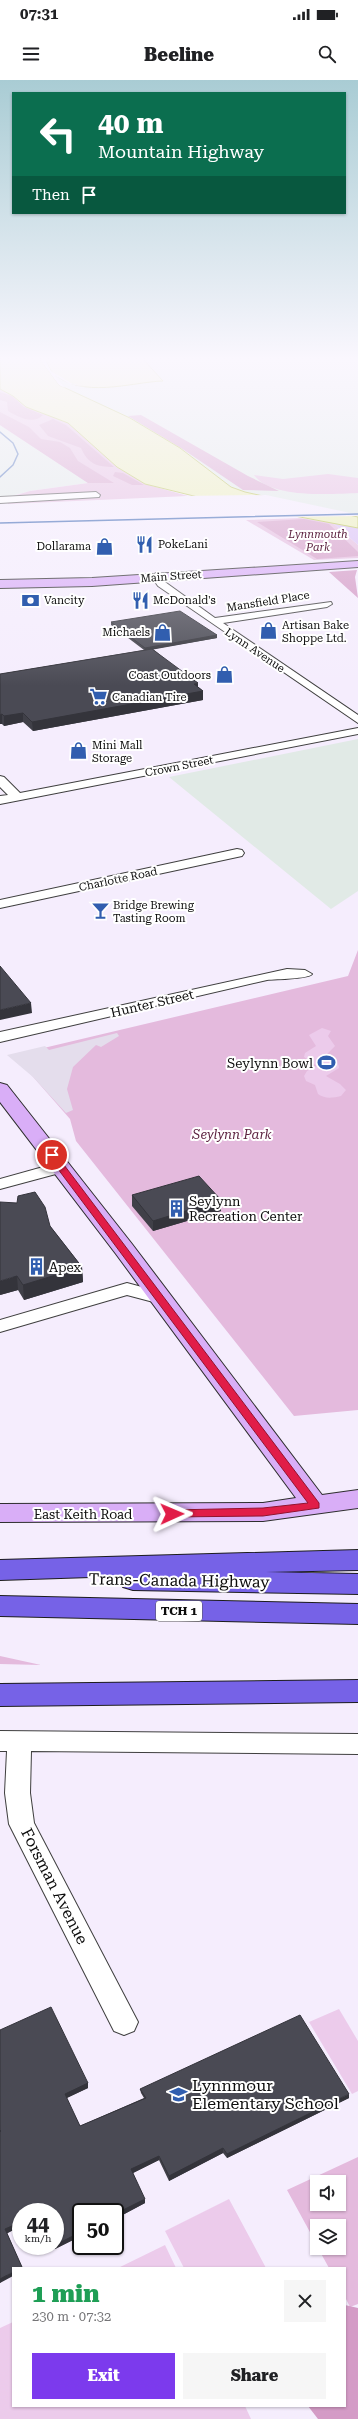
<!DOCTYPE html>
<meta charset="utf-8">
<style>
:root{--surface:#fff;--page:#f6f6f6;--text:#202124;--muted:#757577;--accent:#7c3aed}
body{margin:0;font-family:"Roboto Serif",serif;background:var(--page);color:var(--text);height:100vh;display:flex;flex-direction:column;font-size:15px;white-space:nowrap}
*{box-sizing:border-box;margin:0}
p{font-size:13px;color:var(--muted)}
.icon{flex:none;width:22px;height:22px;fill:none;stroke:currentColor;stroke-width:2;stroke-linecap:round;stroke-linejoin:round}
.map{position:relative;flex:1;overflow:hidden}
.panel{position:absolute;left:12px;top:2187px;width:334px;height:140px;display:flex;flex-direction:column;background:var(--surface);border-radius:0px;box-shadow:0 1px 3px #0004}
.panel>*{flex:none}
.guide{position:absolute;left:12px;top:12px;width:334px;height:122px;border-radius:0px;box-shadow:0 1px 3px #0004;background:#0b6e4f;color:#fff;overflow:hidden}
.fabs{position:absolute;left:310px;top:2095px;display:grid;gap:8px}
.fabs a{display:grid;place-items:center;width:36px;height:36px;border-radius:0px;background:var(--surface);box-shadow:0 1px 3px #0004;font-size:20px}
.speed{position:absolute;left:12px;top:2123px;display:flex;gap:8px;font-size:20px;font-weight:700;text-align:center}
.speed>*{display:grid;place-content:center;width:52px;height:52px;border-radius:50%;background:var(--surface);box-shadow:0 1px 3px #0004;line-height:1}
.speed small{font-size:10px;font-weight:400}
.speed .limit{border:2px solid #111;border-radius:6px;background:#fff;color:#111}
.pin{position:absolute;display:grid;place-items:center;width:34px;height:34px;color:#fff;margin:-17px;border:2px solid #fff;border-radius:50%;box-shadow:0 1px 4px #0007}
.me{position:absolute;width:44px;margin:-22px;rotate:89deg;stroke-linejoin:round;filter:drop-shadow(0 0 3px #0008)}
.turn{display:flex;align-items:center;gap:14px;height:84px;padding:0 20px;font-size:18px}
.turn .icon{width:52px;height:52px;stroke-width:2.5}
.turn b{display:block;font-size:28px;line-height:34px}
.then{display:flex;align-items:center;height:38px;padding:0 20px;background:#0003;gap:8px;font-size:15px}
.round{display:grid;place-items:center;flex:none;width:42px;height:42px;border-radius:0px;background:var(--page)}
.overview{display:flex;align-items:center;justify-content:space-between;height:68px;padding:0 20px}
h1{font-size:24px;font-weight:800;line-height:30px;color:#1e9e55}
.cta{display:flex;gap:8px;margin-top:auto;padding:8px 20px}
.cta a{flex:1;height:46px;border-radius:0px;background:var(--accent);color:#fff;font-size:16px;font-weight:800;line-height:46px;text-align:center}
.cta a+a{background:var(--page);color:var(--text)}
.status{display:flex;justify-content:space-between;align-items:center;height:28px;padding:0 20px;background:var(--surface);direction:ltr}
.status svg{height:11px;fill:currentColor}
header{display:flex;justify-content:space-between;align-items:center;height:52px;padding:0 20px;background:var(--surface);font-size:18px;font-weight:800}
.map>svg:first-child{display:block}
</style>
<div class="status"><b>07:31</b><svg viewBox="0 0 49 12"><path d="M0 12V9h3v3zM5 12V6h3v6zM10 12V3h3v9zM15 12V0h3v12zM26 1h20v11H26zM47 4h2v5h-2z"/></svg></div>
<header><svg class="icon" aria-label="menu" viewBox="0 0 24 24"><path d="M4 6h16M4 12h16M4 18h16"/></svg>Beeline<svg class="icon" aria-label="search" viewBox="0 0 24 24"><circle cx="10" cy="10" r="6"/><path d="M15 15l6 6"/></svg></header>
<div class="map">
<svg width="358" height="2339" viewBox="0 0 358 2339">
<rect width="100%" height="100%" fill="#f5edfd"/>
<!-- industrial -->
<path fill="#e1eae6" d="M39,278H44L86,307L163,300L142,278H358V436L245,412L231,407L180,368L130,338L59,305Z
M0,345L55,380L88,403L30,411L0,419Z
M358,659V811L331,829L169,697Z"/>
<!-- green -->
<path fill="#e4badd" fill-rule="evenodd" d="M0,309L13,316L26,327L68,343L117,387L145,404L188,416L8,424L6,418L30,411L88,403L0,345Z
M328,394L358,398V413C332,414 271,419 254,395L283,399Z
M301,438L333,443L358,465V478L314,480L246,440Z
M358,870V1330L294,1336L76,1061L70,1039L14,975L348,896Z
M0,1576L41,1585L0,1584Z
M358,2077V2224L350,2227L345,2217V2188H329L318,2168H339V2146H317V2165L287,2110ZM317,2102H339V2124H317Z"/>
<!-- forest -->
<path fill="#d49bc6" d="M0,312L12,316L24,327L43,335C33,345 18,337 8,331L7,322L0,320Z
M0,332L29,347L41,359L60,362L70,368L78,381L114,403H88L0,345Z
M141,335L248,396L279,411L243,410L184,370L128,336Z
M53,339L66,345L114,387C97,387 88,384 81,368L48,356L39,345Z
M115,392L123,393L144,405H132L113,396Z
M304,439L329,444L358,472V476L317,479L257,442Z
M357,490L355,497L358,518L329,492Z
M345,2225L358,2228V2339H318L308,2326H345Z"/>
<!-- sand -->
<path fill="#d8bef5" d="M333,443L358,448V465Z"/>
<!-- pitch -->
<path fill="#eccbeb" d="M322,948L331,951L328,956L335,966L325,976C330,980 339,980 339,988L326,996L340,1004L346,1010L341,1016C332,1018 325,1019 318,1014L315,1005L306,1001L304,996L307,991L317,986L304,977L305,973L316,966L309,955Z
M339,1929L358,1961V2011L352,2014L309,1942Z
M229,2119L266,2188H184L165,2151Z
M165,2165L176,2188H118Z
M13,2242V2326H245L251,2339H0V2248Z"/>
<!-- plaza -->
<path fill="#e4ddec" d="M117,953L119,956L101,967L96,965L73,987L67,1009L73,1030L66,1033L33,997L7,975L45,966L49,970Z"/>
<!-- water -->
<path fill="#ecf0b6" stroke="#b5c044" d="M0,278H39L59,305L130,338L180,368L231,407L245,412L358,437V448L210,420L145,404L117,387L68,343L26,327L13,316L0,309Z
M44,278H142L163,301C131,302 81,320 52,292C49,288 47,282 44,278Z"/>
<!-- pier -->
<path fill="#f5edfd" d="M39,278H41L47,285L42,279L44,278L51,291L71,303L86,307L70,304L54,295L65,308L59,305Z
M266,415L355,434L358,436L288,437L181,416Z"/>
<g fill="none" stroke-linecap="round" stroke-linejoin="round">
<defs>
<path id="street" d="M96,412L100,415L99,417L0,423V417Z
M156,493L159,494L165,502L215,538L331,522L332,524L327,527L223,543L358,635V643L158,506L151,496Z
M358,648V654L0,724V716L8,715L0,707V696L4,697L20,713Z
M237,769L242,770L244,773L242,776L0,828V820Z
M287,889L305,890L312,894C309,899 276,899 267,900L0,962V952Z
M61,1082L67,1083L69,1087L67,1091L0,1109V1099Z
M127,1203L168,1214L170,1218L168,1222L161,1224L127,1215L0,1252V1240Z
M0,1651L358,1654V1674L31,1671L30,1713L34,1743L138,1942L134,1951L124,1955L114,1951L9,1744L5,1713L7,1671H0Z"/>
<path id="secondary" d="M358,481V487L92,506L0,508V500L92,498Z
M0,1003L7,1005L132,1164L322,1415L358,1410V1428L263,1441L0,1442V1424L263,1423L296,1418L116,1174L0,1022Z"/>
<path id="highway" d="M358,1470V1490L266,1492L358,1494V1514L133,1510L123,1507L119,1500L121,1496L0,1500V1480Z
M0,1516L358,1524V1544L0,1536Z
M358,1600V1622L0,1626V1604Z"/>
</defs>
<!-- street casing -->
<use href="#street" stroke="#3f3f3f" stroke-width="2"/>
<!-- secondary casing -->
<use href="#secondary" stroke="#2e2e2e" stroke-width="2"/>
<!-- highway casing -->
<use href="#highway" stroke="#1d1d1d" stroke-width="2"/>
<!-- street -->
<use href="#street" fill="#fff" fill-rule="evenodd"/>
<!-- secondary -->
<use href="#secondary" fill="#d9aef7" fill-rule="evenodd"/>
<!-- highway -->
<use href="#highway" fill="#7662e7" fill-rule="evenodd"/>
<!-- rail -->
<path stroke="#315eaf" stroke-width="1.5" d="M0,352L13,363L18,374L13,385L0,397
M0,443L358,434"/>
</g>
<!-- wall -->
<path fill="#404048" d="M111,542L217,555V558L153,569L203,611V620L33,651L23,642L4,646L2,644H0V594L144,570L111,545Z
M132,1115L221,1131L153,1151L132,1126Z
M50,1146L82,1187L83,1202L24,1220L18,1210L0,1215Z
M0,1950L88,2003V2008L66,2018L80,2046L144,2018L141,2013L140,2009L349,2018L227,2078L223,2073L169,2101L159,2080L133,2093L145,2123L115,2139V2132H81V2156L55,2169L53,2166H55V2132H21V2146L7,2153L22,2188H13L0,2203Z"/>
<!-- shaded-wall -->
<path fill="#34343b" d="M217,555V558L145,571V568Z
M198,603V612L203,611V620L33,651L32,642Z
M23,633V642L4,646V636Z
M2,634V644H0V635Z
M31,923L32,933L0,940V930Z
M221,1120V1131L153,1151V1141Z
M82,1187L83,1202L24,1220L23,1205Z
M17,1196L18,1210L0,1215V1201Z
M88,2003V2008L65,2019V2014Z
M349,2014V2018L227,2078V2074Z
M223,2068V2073L169,2101V2096Z
M159,2076V2080L131,2094V2089Z
M145,2119V2123L115,2139V2134Z
M21,2142V2146L6,2154L5,2149Z
M81,2152V2156L55,2169V2165Z
M13,2192V2196L0,2203V2199Z"/>
<!-- building -->
<path fill="#4a4a54" stroke="#34343b" d="M180,531L217,555L145,568L111,542Z
M152,569L198,603L194,604L203,611L32,642L23,633L4,636L2,634L0,635V594Z
M0,886L31,923L0,930Z
M199,1096L221,1120L153,1141L132,1115Z
M35,1112L45,1127L50,1146L82,1187L23,1205L17,1196L0,1201V1122L17,1123L18,1116Z
M51,1927L88,2003L65,2014L80,2046L146,2018L140,2009L300,1935L349,2014L227,2074L223,2068L169,2096L159,2076L131,2089L145,2119L115,2134V2132H81V2152L55,2165V2132H21V2142L5,2149L22,2187L21,2188H13V2192L0,2199V2052L1,2051L0,2050V1950Z"/>
<!-- sky -->
<linearGradient id="sky" x2="0" y2="1"><stop stop-color="#a9ccd4"/><stop offset="0.46" stop-color="#faf7fe"/><stop offset="1" stop-color="#faf7fe" stop-opacity="0"/></linearGradient>
<rect width="358" height="606" fill="url(#sky)"/>
<!-- route -->
<path fill="#e11d48" stroke="#92132f" d="M49,1073H55L319,1423V1428L263,1436L168,1437L167,1434L172,1430L263,1428L308,1423L49,1077Z"/>
<!-- icons -->
<defs>
<symbol id="restaurant-bare" viewBox="-9 -9 18 18"><path d="M-5-6h1v4h1v-4h1v4h1v-4h1v5L-1.5 .5V6h-2V.5L-5-1ZM5-6V6H3V1.5H1.5Q1.5-4 5-6Z" fill="#315eaf" stroke="#fff" stroke-width="2.5" paint-order="stroke"/></symbol>
<symbol id="shop-bare" viewBox="-9 -9 18 18"><path d="M-5-2.5h2.3a2.7 3.5 0 0 1 5.4 0H5L5.5 6h-11ZM-1.5-2.5h3a1.5 2.3 0 0 0-3 0Z" fill="#315eaf" stroke="#fff" stroke-width="2.5" paint-order="stroke"/></symbol>
<symbol id="bank-bare" viewBox="-9 -9 18 18"><path d="M-6-4H6V4H-6ZM0-2.3a2.3 2.3 0 1 0 0 4.6a2.3 2.3 0 1 0 0-4.6Z" fill="#315eaf" stroke="#fff" stroke-width="2.5" paint-order="stroke"/></symbol>
<symbol id="supermarket-bare" viewBox="-9 -9 18 18"><path d="M-6-5.5h2.5l.6 2H6L4.5 2H-2.5L-4.4-4H-6ZM-1.5 3.2a1.3 1.3 0 1 0 .1 0ZM3 3.2a1.3 1.3 0 1 0 .1 0Z" fill="#315eaf" stroke="#fff" stroke-width="2.5" paint-order="stroke"/></symbol>
<symbol id="bar-bare" viewBox="-9 -9 18 18"><path d="M-6-5H6L.8 .8V4.5H3.5V6h-7V4.5H-.8V.8Z" fill="#315eaf" stroke="#fff" stroke-width="2.5" paint-order="stroke"/></symbol>
<symbol id="stadium-bare" viewBox="-9 -9 18 18"><path d="M0-5a6.5 5 0 1 0 0 10a6.5 5 0 1 0 0-10ZM-3.5-1.8h7v3.6h-7Z" fill="#315eaf" stroke="#fff" stroke-width="2.5" paint-order="stroke"/></symbol>
<symbol id="building-bare" viewBox="-9 -9 18 18"><path d="M-4-6H4V6H1V3H-1V6H-4ZM-2.5-4.3h1.7v1.8h-1.7ZM.8-4.3h1.7v1.8H.8ZM-2.5-1h1.7V.8h-1.7ZM.8-1h1.7V.8H.8Z" fill="#315eaf" stroke="#fff" stroke-width="2.5" paint-order="stroke"/></symbol>
<symbol id="school-bare" viewBox="-9 -9 18 18"><path d="M0-5L7-2L0 1L-7-2ZM-4 1L0 2.5L4 1V4Q0 6-4 4Z" fill="#315eaf" stroke="#fff" stroke-width="2.5" paint-order="stroke"/></symbol>
</defs>
<g fill-rule="evenodd">
<use href="#restaurant-bare" x="132" y="452" width="25" height="25"/>
<use href="#shop-bare" x="92" y="454" width="25" height="25"/>
<use href="#bank-bare" x="18" y="508" width="25" height="25"/>
<use href="#restaurant-bare" x="128" y="508" width="25" height="25"/>
<use href="#shop-bare" x="256" y="538" width="25" height="25"/>
<use href="#shop-bare" x="150" y="540" width="25" height="25"/>
<use href="#shop-bare" x="212" y="582" width="25" height="25"/>
<use href="#supermarket-bare" x="86" y="604" width="25" height="25"/>
<use href="#shop-bare" x="66" y="658" width="25" height="25"/>
<use href="#bar-bare" x="88" y="818" width="25" height="25"/>
<use href="#stadium-bare" x="314" y="970" width="25" height="25"/>
<use href="#building-bare" x="164" y="1116" width="25" height="25"/>
<use href="#building-bare" x="24" y="1174" width="25" height="25"/>
<use href="#school-bare" x="166" y="2002" width="25" height="25"/>
</g>
<g text-anchor="middle" stroke-width="4" stroke-linejoin="round" paint-order="stroke">
<!-- far-park labels -->
<g font-size="11" font-style="italic" fill="#5d2341" stroke="#fff">
<text x="318" y="458">Lynnmouth<tspan x="318" dy="13">Park</tspan></text>
</g>
<!-- far-poi labels -->
<g font-size="11" fill="#0c0c0c" stroke="#fff" text-anchor="start">
<text x="158" y="468">PokeLani</text>
<text x="91" y="470" text-anchor="end">Dollarama</text>
<text x="44" y="524">Vancity</text>
<text x="153" y="524">McDonald's</text>
<text x="282" y="549">Artisan Bake<tspan x="282" dy="13">Shoppe Ltd.</tspan></text>
<text x="150" y="556" text-anchor="end">Michaels</text>
<text x="211" y="599" text-anchor="end">Coast Outdoors</text>
<text x="112" y="621">Canadian Tire</text>
<text x="92" y="669">Mini Mall<tspan x="92" dy="13">Storage</tspan></text>
<text x="113" y="829">Bridge Brewing<tspan x="113" dy="13">Tasting Room</tspan></text>
</g>
<!-- far-street labels -->
<g font-size="11" fill="#0c0c0c" stroke="#fff">
<text transform="translate(171 496) rotate(-4)" y="4">Main Street</text>
<text transform="translate(268 521) rotate(-9)" y="4">Mansfield Place</text>
<text transform="translate(255 570) rotate(34)" y="4">Lynn Avenue</text>
<text transform="translate(179 686) rotate(-11)" y="4">Crown Street</text>
<text transform="translate(118 799) rotate(-12)" y="4">Charlotte Road</text>
</g>
<!-- shield labels -->
<rect fill="#fff" stroke="#555" stroke-width="1" x="156" y="1521" width="46" height="20" rx="3"/>
<g font-size="12" font-weight="bold" fill="#0c0c0c">
<text x="179" y="1535">TCH 1</text>
</g>
<!-- street labels -->
<g font-size="13" fill="#0c0c0c" stroke="#fff">
<text transform="translate(152 923) rotate(-13)" y="5">Hunter Street</text>
<text x="83" y="1439">East Keith Road</text>
</g>
<!-- poi labels -->
<g font-size="13" fill="#0c0c0c" stroke="#fff" text-anchor="start">
<text x="313" y="988" text-anchor="end">Seylynn Bowl</text>
<text x="189" y="1126">Seylynn<tspan x="189" dy="15">Recreation Center</tspan></text>
<text x="49" y="1192">Apex</text>
</g>
<!-- park labels -->
<g font-size="13" font-style="italic" fill="#5d2341" stroke="#fff">
<text x="232" y="1059">Seylynn Park</text>
</g>
<!-- near-street labels -->
<g font-size="16" fill="#0c0c0c" stroke="#fff">
<text transform="translate(179 1500) rotate(1)" y="6">Trans-Canada Highway</text>
<text transform="translate(55 1806) rotate(63)" y="6">Forsman Avenue</text>
</g>
<!-- near-poi labels -->
<g font-size="16" fill="#0c0c0c" stroke="#fff" text-anchor="start">
<text x="192" y="2011">Lynnmour<tspan x="192" dy="18">Elementary School</tspan></text>
</g>
</g>
</svg>
<div class="fabs">
<a><svg class="icon" aria-label="sound" viewBox="0 0 24 24"><path d="M4 9h4l5-4v14l-5-4H4zM17 9q2 3 0 6"/></svg></a>
<a><svg class="icon" aria-label="layers" viewBox="0 0 24 24"><path d="M12 4l9 5-9 5-9-5zM3 14l9 5 9-5"/></svg></a>
</div>
<div class="speed"><div>44<small>km/h</small></div><div class="limit">50</div></div>
<div class="pin" style="left:52px;top:1075px;background:#d93025"><svg class="icon" aria-label="arrive" viewBox="0 0 24 24"><path d="M6 21V4h12l-3 4 3 4H6"/></svg></div>
<svg class="me" style="left:172px;top:1434px" viewBox="-20 -20 40 40"><path d="M0-17L14 15 0 8-14 15z" fill="#e11d48" stroke="#fff" stroke-width="4"/></svg>
<div class="guide">
<div class="turn"><svg class="icon" aria-label="left" viewBox="0 0 24 24"><path d="M17 20v-9H6M10 6l-5 5 5 5"/></svg><div><b>40 m</b>Mountain Highway</div></div>
<div class="then">Then<svg class="icon" aria-label="arrive" viewBox="0 0 24 24"><path d="M6 21V4h12l-3 4 3 4H6"/></svg></div>
</div>
<section class="panel">
<div class="overview"><div><h1>1 min</h1><p>230 m · 07:32</p></div><a class="round"><svg class="icon" aria-label="close" viewBox="0 0 24 24"><path d="M6 6l12 12M18 6L6 18"/></svg></a></div>
<div class="cta"><a>Exit</a><a>Share</a></div>
</section>
</div>
